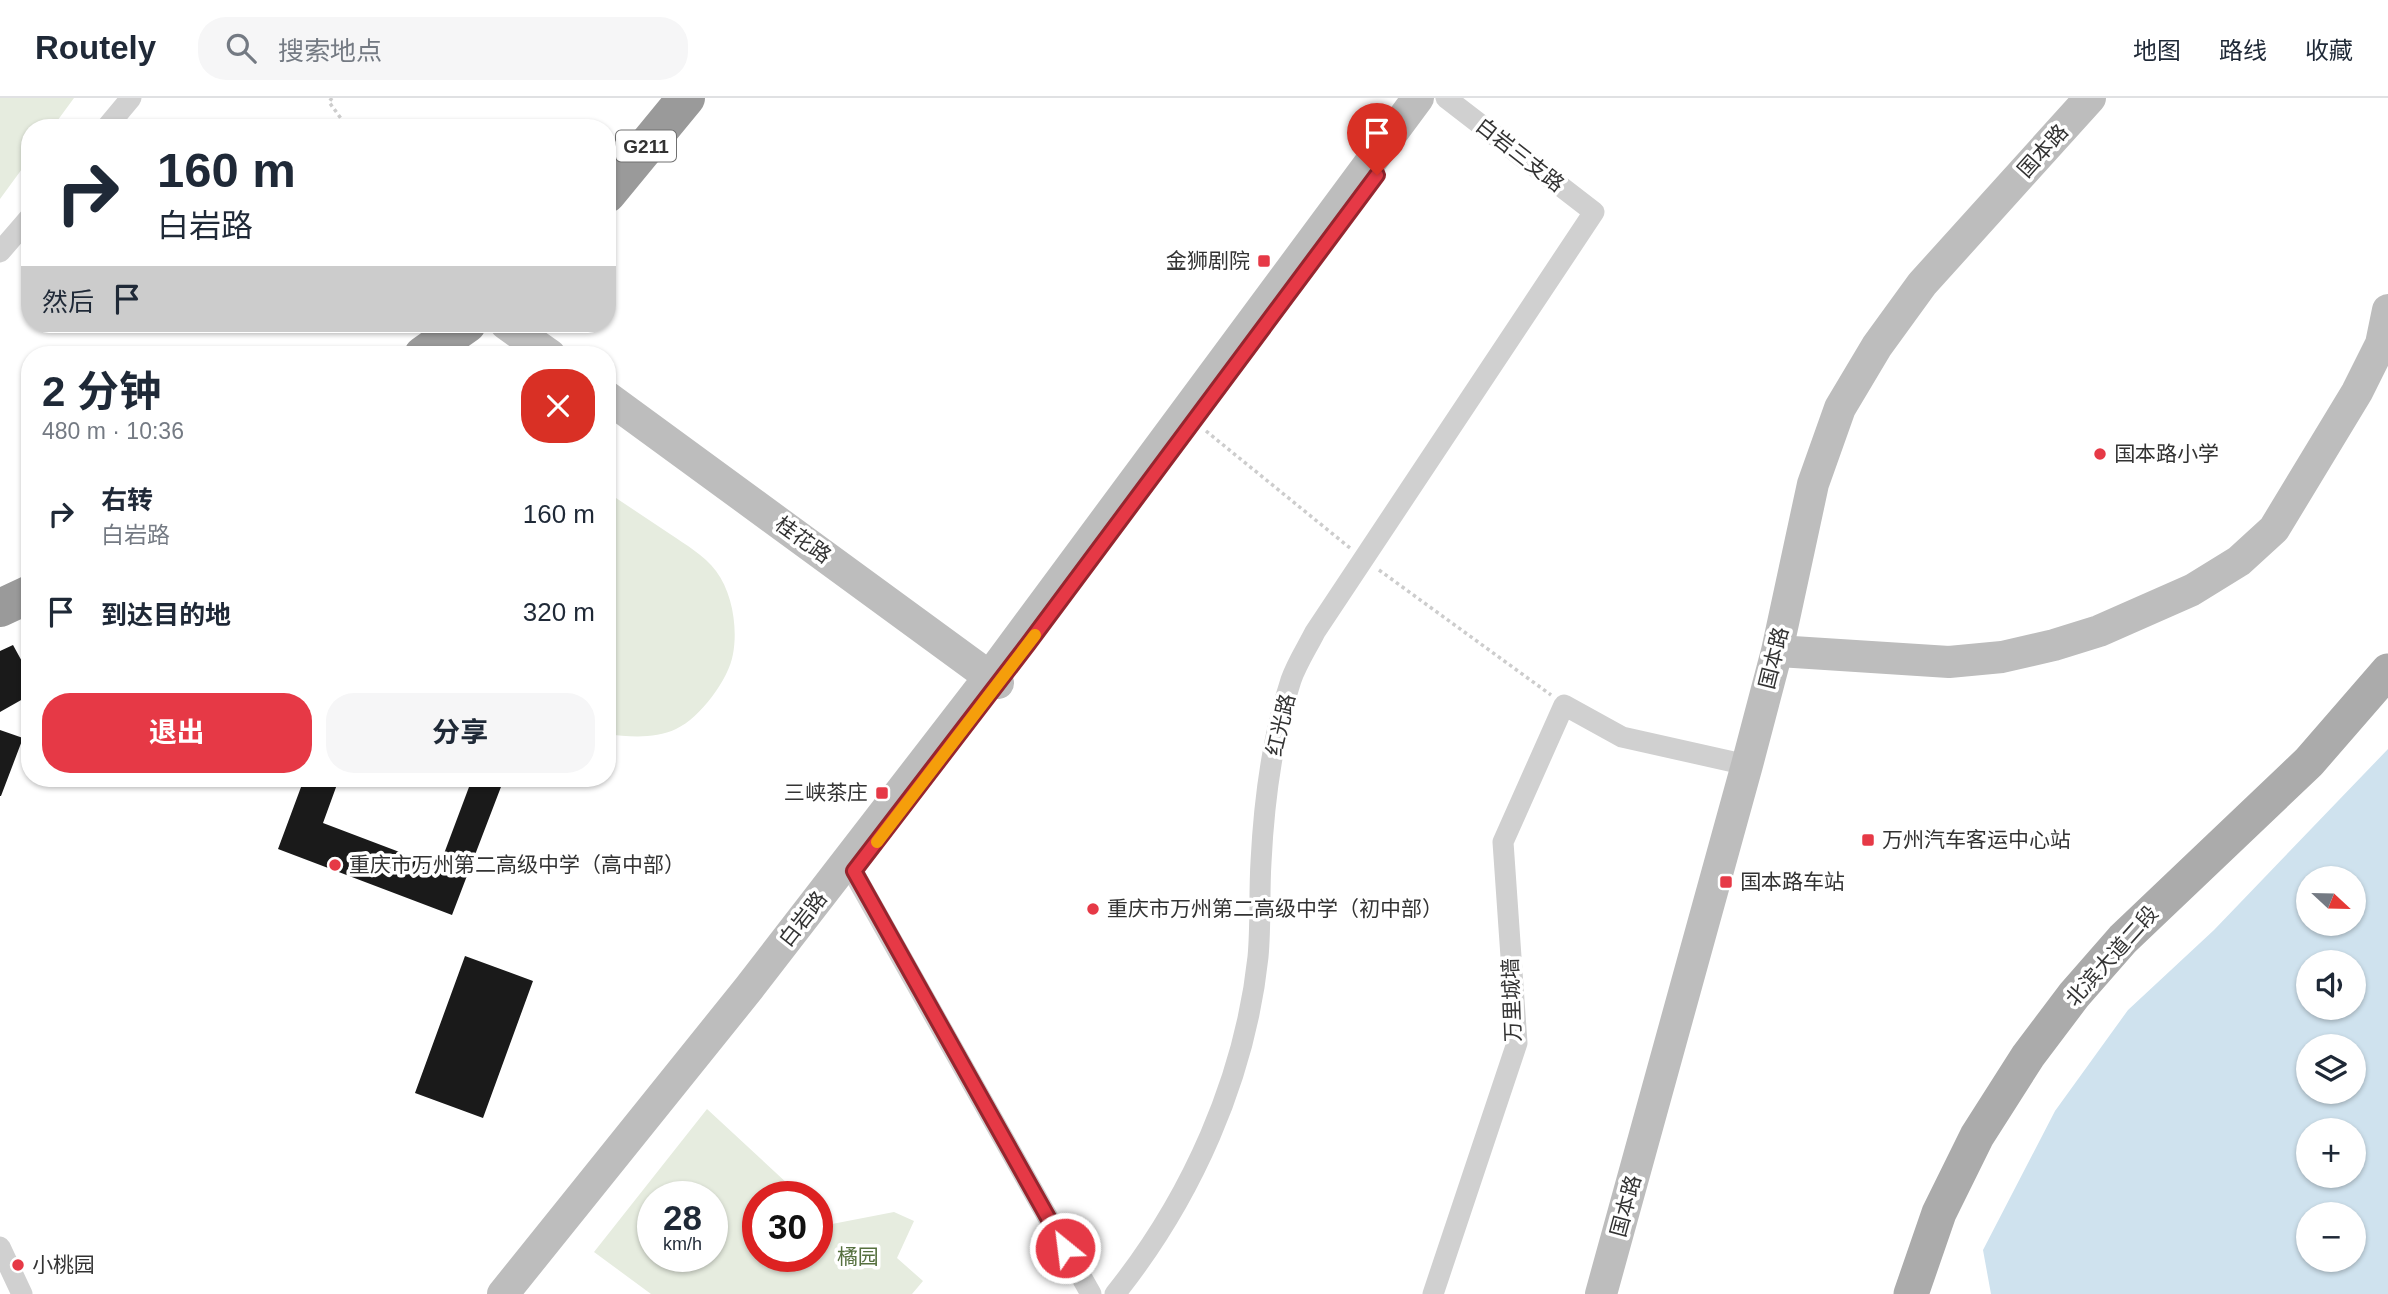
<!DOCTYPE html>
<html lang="zh">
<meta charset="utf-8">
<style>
:root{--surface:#fff;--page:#f6f6f7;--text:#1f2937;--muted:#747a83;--line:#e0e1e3;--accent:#e63946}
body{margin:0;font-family:Helvetica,"Noto Sans SC",sans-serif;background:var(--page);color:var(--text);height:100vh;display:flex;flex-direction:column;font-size:26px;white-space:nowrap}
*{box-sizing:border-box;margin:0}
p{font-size:23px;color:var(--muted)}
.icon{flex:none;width:38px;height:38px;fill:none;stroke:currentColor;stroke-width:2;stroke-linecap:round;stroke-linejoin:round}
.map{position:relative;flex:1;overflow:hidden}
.side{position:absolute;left:21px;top:248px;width:595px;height:441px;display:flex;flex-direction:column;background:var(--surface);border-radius:28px;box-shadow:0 2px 5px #0004}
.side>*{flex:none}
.guide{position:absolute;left:21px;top:21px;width:595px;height:214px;border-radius:28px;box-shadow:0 2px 5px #0004;background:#fff;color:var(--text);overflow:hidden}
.needle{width:46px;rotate:112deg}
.fabs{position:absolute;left:2296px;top:768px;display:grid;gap:14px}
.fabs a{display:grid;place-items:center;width:70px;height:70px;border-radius:50%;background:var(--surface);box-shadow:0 2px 5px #0004;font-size:35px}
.speed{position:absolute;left:637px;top:1083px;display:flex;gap:14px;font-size:35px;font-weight:700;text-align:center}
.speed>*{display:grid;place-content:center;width:91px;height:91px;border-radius:50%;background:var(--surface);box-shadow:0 2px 5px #0004;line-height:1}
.speed small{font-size:18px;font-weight:400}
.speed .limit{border:10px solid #d22;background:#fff;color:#111}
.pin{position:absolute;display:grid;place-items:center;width:60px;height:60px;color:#fff;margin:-72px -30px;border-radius:50% 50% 50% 0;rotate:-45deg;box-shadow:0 0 7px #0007}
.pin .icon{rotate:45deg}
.me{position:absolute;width:77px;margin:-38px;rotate:331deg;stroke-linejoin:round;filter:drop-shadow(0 0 5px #0008)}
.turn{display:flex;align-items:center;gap:24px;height:147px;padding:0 21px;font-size:32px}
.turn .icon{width:91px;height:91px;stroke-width:2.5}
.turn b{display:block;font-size:49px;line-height:60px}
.then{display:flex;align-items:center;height:66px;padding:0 21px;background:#0003;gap:14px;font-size:26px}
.round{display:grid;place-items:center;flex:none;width:74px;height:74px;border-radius:28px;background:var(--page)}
.head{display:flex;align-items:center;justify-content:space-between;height:119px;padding:0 21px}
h1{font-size:42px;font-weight:700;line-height:52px}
.action{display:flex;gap:14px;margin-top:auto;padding:14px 21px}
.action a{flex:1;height:80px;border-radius:28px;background:var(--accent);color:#fff;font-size:28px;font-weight:700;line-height:80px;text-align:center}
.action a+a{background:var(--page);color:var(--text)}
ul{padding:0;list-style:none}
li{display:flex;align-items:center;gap:21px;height:98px;padding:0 21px}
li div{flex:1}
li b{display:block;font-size:26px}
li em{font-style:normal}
header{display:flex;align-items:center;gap:42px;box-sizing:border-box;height:98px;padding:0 35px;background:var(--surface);border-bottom:2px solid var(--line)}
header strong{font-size:33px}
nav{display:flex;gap:38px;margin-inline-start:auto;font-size:24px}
.search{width:490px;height:63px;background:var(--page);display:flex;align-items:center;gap:18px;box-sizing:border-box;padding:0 24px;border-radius:28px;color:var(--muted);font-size:26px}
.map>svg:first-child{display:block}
</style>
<header>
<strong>Routely</strong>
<div class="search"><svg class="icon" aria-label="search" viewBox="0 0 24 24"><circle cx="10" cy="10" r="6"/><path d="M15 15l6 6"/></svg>搜索地点</div>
<nav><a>地图</a><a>路线</a><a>收藏</a></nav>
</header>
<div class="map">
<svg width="2388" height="1196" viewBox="0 0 2388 1196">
<rect width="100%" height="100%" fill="#fff"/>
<!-- green -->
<path fill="#e6ecdf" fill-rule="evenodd" d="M0,0H74L52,30H30V60L0,101Z
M607,394C628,408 649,422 670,436C686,447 704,457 716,473C732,494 738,529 733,556C729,581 700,620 676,631C655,641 629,639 607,636Z
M707,1011L802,1099H758V1158H817V1113L832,1126L894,1114L914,1123L897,1160L923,1183L912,1196H651L594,1154ZM653,1099H712V1158H653Z"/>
<!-- water -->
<path fill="#cfe2ee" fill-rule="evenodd" d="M2388,651V1196H1991L1983,1152L2055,1013L2128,912L2214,832ZM2354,780V826H2308V780ZM2354,864V910H2308V864ZM2308,948H2354V994H2308ZM2308,1032H2354V1078H2308ZM2354,1116V1162H2308V1116Z"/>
<!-- building -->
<path fill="#1a1a1a" d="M13,547L30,578V597L0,614V553Z
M0,632L23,640L1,698H0Z
M304,681H339L323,725L439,769L472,681H504L452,817L278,751Z
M465,858L533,883L483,1020L415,995Z"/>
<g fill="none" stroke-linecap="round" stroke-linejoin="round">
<!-- path -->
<path stroke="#cdcdcd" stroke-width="3.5" stroke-dasharray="3.5 3.5" stroke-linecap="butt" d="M332,0L329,4L348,30
M1206,333L1350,450
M1379,472L1551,597"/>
<!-- street -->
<path stroke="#d0d0d0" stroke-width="21" d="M106,30L131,0
M0,154L30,119
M847,763L1091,1196
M0,1149L22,1196
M1115,1196C1191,1101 1245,981 1258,859C1261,827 1259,796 1261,764C1264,703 1272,640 1291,582C1297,565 1307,550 1315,534L1594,114L1446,0
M1433,1196L1517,945L1503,744L1564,607L1622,639L1747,667"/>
<!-- secondary -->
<path stroke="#bdbdbd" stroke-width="32" d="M506,226L550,257
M607,299L998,585
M1777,553L1949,564L2002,559L2054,547L2099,533L2192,492L2239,463L2274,431L2357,294L2381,246L2388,212
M503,1196L749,890L990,578L1418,0
M1601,1196L1747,667L1777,553L1813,386L1840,310L1877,248L1922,186L2090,0"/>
<!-- primary -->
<path stroke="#ababab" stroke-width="35" d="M1911,1196L1939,1115L1977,1038L2028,958L2074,897L2123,841L2309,664L2388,573"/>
<!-- highway -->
<path stroke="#9a9a9a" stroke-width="38" d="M607,96L686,0
M423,257L467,226
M0,510L30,496"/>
</g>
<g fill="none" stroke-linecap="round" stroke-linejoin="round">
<defs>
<path id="route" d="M1065,1150L854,773L1028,546L1377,77"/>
</defs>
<!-- route casing -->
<use href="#route" stroke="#96252e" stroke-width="18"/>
<!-- route -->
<use href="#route" stroke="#e63946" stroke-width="12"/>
<!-- slow -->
<path stroke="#f59e0b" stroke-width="12" d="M877,744L1035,537"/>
</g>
<!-- markers -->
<g fill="#e63946" stroke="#fff" stroke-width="2.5">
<rect x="1257" y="156" width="14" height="14" rx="3.5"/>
<circle cx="2100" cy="356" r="7"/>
<rect x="875" y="688" width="14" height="14" rx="3.5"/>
<rect x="1861" y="735" width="14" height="14" rx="3.5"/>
<circle cx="335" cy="767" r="7"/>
<rect x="1719" y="777" width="14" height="14" rx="3.5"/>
<circle cx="1093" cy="811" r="7"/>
<circle cx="18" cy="1167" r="7"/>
</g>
<g text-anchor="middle" stroke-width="7" stroke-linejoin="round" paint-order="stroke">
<!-- shield labels -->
<rect fill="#fff" stroke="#707070" stroke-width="2" x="616" y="32.5" width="60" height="31" rx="5"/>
<g font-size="19" font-weight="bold" fill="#333">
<text x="646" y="55">G211</text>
</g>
<!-- street labels -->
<g font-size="21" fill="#333" stroke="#fff">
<text transform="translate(2043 53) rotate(-48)" y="7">国本路</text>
<text transform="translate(1520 57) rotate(38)" y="7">白岩三支路</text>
<text transform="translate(803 442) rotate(36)" y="7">桂花路</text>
<text transform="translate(1774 560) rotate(-76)" y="7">国本路</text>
<text transform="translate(1281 627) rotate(-77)" y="7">红光路</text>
<text transform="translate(803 821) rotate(-52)" y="7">白岩路</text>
<text transform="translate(2112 858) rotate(-48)" y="7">北滨大道二段</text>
<text transform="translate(1512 902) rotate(-92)" y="7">万里城墙</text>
<text transform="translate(1626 1108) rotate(-75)" y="7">国本路</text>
</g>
<!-- poi labels -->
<g font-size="21" fill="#333" stroke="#fff" text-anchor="start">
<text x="1250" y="170" text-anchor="end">金狮剧院</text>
<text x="2114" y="363">国本路小学</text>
<text x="868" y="702" text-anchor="end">三峡茶庄</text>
<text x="1882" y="749">万州汽车客运中心站</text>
<text x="349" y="774">重庆市万州第二高级中学（高中部）</text>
<text x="1740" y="791">国本路车站</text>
<text x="1107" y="818">重庆市万州第二高级中学（初中部）</text>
<text x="32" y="1174">小桃园</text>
</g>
<!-- park labels -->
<g font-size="21" fill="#56703f" stroke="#fff">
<text x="858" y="1166">橘园</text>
</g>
</g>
</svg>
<div class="fabs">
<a><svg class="needle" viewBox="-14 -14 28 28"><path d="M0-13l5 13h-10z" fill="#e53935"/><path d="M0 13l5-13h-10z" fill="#747a83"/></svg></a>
<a><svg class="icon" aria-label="sound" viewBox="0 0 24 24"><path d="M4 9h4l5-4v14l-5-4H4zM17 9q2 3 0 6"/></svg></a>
<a><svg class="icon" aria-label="layers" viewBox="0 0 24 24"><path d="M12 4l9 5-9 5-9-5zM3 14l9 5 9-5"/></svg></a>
<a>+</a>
<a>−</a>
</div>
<div class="speed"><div>28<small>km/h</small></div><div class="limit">30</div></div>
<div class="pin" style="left:1377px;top:77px;background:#d93025"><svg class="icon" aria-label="arrive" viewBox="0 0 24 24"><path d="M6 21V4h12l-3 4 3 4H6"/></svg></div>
<svg class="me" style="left:1065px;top:1150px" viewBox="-20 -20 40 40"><circle r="17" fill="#e63946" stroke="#fff" stroke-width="3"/><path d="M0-11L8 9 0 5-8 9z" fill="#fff"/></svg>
<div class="guide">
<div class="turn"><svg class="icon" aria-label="right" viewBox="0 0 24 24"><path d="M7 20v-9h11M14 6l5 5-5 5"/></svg><div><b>160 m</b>白岩路</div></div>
<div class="then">然后<svg class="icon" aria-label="arrive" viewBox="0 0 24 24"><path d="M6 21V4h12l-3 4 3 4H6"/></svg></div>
</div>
<section class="side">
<div class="head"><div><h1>2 分钟</h1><p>480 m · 10:36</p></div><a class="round" style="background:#d93025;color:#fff"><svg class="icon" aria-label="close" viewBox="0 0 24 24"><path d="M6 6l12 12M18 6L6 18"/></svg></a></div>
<ul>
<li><svg class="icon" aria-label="right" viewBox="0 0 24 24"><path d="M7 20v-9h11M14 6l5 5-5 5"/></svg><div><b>右转</b><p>白岩路</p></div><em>160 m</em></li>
<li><svg class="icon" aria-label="arrive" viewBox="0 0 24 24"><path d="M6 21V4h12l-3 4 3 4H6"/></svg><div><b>到达目的地</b></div><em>320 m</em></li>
</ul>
<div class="action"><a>退出</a><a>分享</a></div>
</section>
</div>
